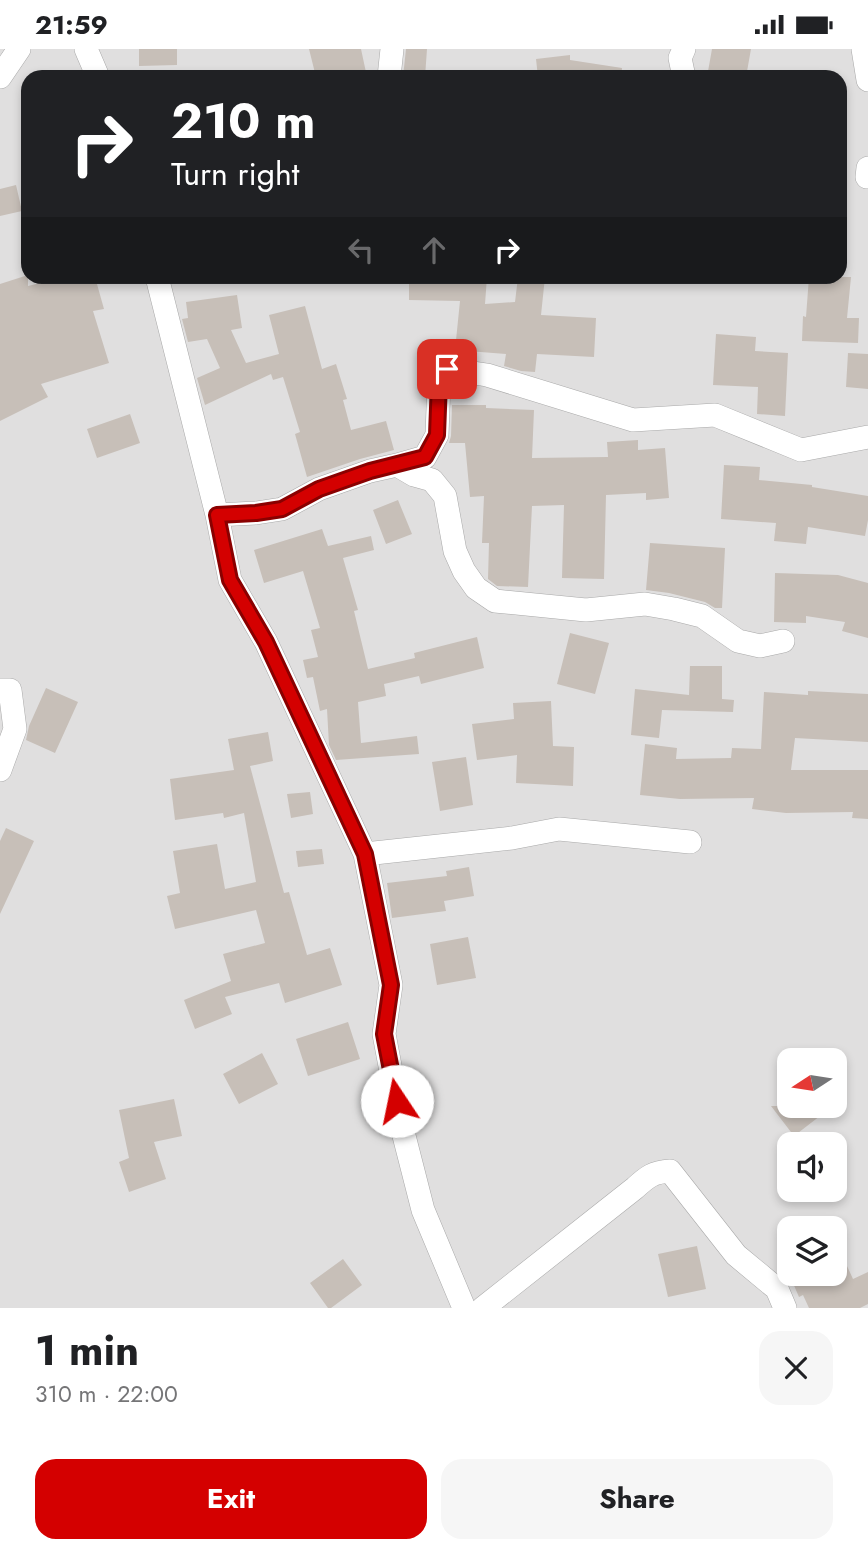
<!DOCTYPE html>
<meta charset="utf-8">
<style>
:root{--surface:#fff;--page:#f6f6f6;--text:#202124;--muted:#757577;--accent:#d40000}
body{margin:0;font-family:Jost,sans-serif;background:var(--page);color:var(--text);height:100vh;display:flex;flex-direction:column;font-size:26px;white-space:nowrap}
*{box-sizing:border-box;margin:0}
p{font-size:23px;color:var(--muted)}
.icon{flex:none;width:38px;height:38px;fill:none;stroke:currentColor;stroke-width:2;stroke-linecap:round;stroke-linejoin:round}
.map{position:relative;height:1259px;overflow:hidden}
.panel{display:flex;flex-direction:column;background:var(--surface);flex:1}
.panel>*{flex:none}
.top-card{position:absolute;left:21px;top:21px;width:826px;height:214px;border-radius:21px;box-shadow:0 4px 10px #0003;background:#202124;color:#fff;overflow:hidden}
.needle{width:46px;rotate:258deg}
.buttons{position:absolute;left:777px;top:999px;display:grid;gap:14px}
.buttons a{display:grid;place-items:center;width:70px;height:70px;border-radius:14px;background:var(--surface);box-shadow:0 4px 10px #0003;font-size:35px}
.pin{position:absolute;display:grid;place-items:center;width:60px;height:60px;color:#fff;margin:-30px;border-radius:14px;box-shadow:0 4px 10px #0006}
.me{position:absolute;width:77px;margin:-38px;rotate:349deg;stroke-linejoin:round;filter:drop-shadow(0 0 5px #0008)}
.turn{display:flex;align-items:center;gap:24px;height:147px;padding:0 35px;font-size:32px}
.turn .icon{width:91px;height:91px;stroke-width:2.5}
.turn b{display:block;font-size:49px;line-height:60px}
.lanes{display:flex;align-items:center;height:66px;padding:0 35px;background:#0003;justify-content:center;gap:35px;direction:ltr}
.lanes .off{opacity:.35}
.round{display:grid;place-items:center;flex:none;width:74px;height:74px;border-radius:21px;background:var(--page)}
.overview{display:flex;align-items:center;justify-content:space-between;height:119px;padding:0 35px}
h1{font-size:42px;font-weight:700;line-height:52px}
.primary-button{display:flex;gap:14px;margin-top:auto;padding:14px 35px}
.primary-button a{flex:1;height:80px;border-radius:21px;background:var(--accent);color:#fff;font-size:28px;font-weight:700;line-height:80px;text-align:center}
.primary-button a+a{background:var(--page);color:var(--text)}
.status{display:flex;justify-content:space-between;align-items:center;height:49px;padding:0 35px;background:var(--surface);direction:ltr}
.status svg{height:19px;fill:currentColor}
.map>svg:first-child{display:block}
</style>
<div class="status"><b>21:59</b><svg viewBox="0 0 49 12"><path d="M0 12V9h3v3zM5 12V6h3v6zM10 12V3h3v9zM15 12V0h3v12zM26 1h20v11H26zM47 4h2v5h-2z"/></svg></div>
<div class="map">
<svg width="868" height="1259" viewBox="0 0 868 1259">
<rect width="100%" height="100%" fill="#f2efe9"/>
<!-- residential -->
<path fill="#e0dfdf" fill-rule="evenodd" d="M0,0H868V1259H0ZM28,28H840V228H28ZM789,1012H835V1057H789ZM789,1096H835V1141H789ZM789,1180H835V1225H789Z"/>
<!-- building -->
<path fill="#c7bfb8" d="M139,0H177V16L139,17Z
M309,0H361L367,28H316Z
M406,0H427L425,28H403Z
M712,0H751L746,28H707Z
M570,6V11L622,19L621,28H538L536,10Z
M16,136L22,162L0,167V140Z
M28,226V237L64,228H95L104,260L93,262L109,314L41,335L48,348L0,372V235Z
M409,228H487L485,255L515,253L518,228H545L541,266L596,269L594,308L537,305L535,323L521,322L504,317L506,305L455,301L460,252L409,251Z
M809,228H851L847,269H859L858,294L802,292L803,267L806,268Z
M237,246L242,279L231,281L246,314L279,305L269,266L305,257L322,320L336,315L347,350L343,351L351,381L386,372L394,401L360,410L307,428L295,385L300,383L283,328L273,331L271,325L205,356L197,329L220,319L207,290L188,293L182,270L188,269L186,253Z
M716,285L756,288L755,302L788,304L785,367L757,365L758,338L713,336Z
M848,304L868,305V340L846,338Z
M452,356H486V359L534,361L532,409L608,408L607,393L638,391V401L665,399L669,449L646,451V444L606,446L604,530L562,529L564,456L532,457L528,538L497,537L488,530L489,494H482L484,447L470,448L465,394H449L451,387Z
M130,365L140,394L97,409L87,380Z
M724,416L760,418L759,431L812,436V438L868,447V471L865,487L808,478L806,495L774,492L776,474L721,470Z
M398,451L412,485L386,495L373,461Z
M322,480L328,497L371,487L374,501L343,509L358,561L354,562L368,620L415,609L414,604L477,588L484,619L421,635L419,627L384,635L386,647L358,653L361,694L417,687L419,705L336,711L329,696L327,660L320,662L313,628L307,629L303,611L318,608L311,581L320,579L303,522L264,534L254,501Z
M650,494L725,499L722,559H715L705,553L669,544L646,541Z
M775,524L838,526L868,534V589L842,582L845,573L806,567V574L774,573Z
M570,584L609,594L595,645L557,635Z
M690,617H722V650L734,651L733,663L662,661L659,689L631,686L635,640L689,646Z
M46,639L78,653L55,704L26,691L29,677Z
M808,642L868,645V693L795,689L791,721H868V770L852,769L853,763L786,764L752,760L754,749L680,750L640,746L645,695L677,699L676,710L731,709L732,699L761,700L764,643L808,646Z
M551,652L553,697L574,698L573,737L516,734L517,706L477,711L472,675L514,670L513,654Z
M268,683L273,712L250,717L284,844L289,843L307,906L330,899L342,936L285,954L279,934L225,948L232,965L195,980L184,951L231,932L223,905L265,894L256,861L175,880L167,847L180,844L173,802L217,795L225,840L256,833L244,764L224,769L223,764L175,771L170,730L234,721L228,690Z
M466,708L473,756L440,762L432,713Z
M310,743L313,765L291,769L287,745Z
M6,779L34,792L0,865V792Z
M322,800L324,815L298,818L296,802Z
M469,818L474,847L444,852L446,862L392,869L387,834L447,827L446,822Z
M468,888L476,929L437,936L430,895Z
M348,973L360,1010L308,1027L296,990Z
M262,1004L278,1035L239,1055L223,1025Z
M174,1050L182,1087L154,1093L166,1130L129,1143L119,1113L129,1109L119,1061Z
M771,1057H833L794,1087Z
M835,1191L853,1230L868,1223V1255L860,1259H809L803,1246L799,1248L789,1225H835Z
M697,1197L706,1240L668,1248L658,1205Z
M343,1210L362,1236L331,1259H328L310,1234Z"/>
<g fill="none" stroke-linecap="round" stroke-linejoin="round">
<defs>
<path id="minor" d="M86,0L98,28
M863,0L868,31
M0,28L19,0
M389,28L392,0
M684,28L680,9L684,0
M867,128L868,119
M157,228L217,466L230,531L266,593L365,805L391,936L384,985L401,1075L423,1161L464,1259
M397,416L425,408L437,386L439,332L447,320L487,326L633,371L715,366L801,401L868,388
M217,466L256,464L282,460L319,440L370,422L397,416L414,426L432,431L445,447L455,502L464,522L476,539L495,552L586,561L645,555L674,560L702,567L738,592L760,597L783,592
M0,641H10L15,680L0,721
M365,805L512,789L559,780L690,793
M483,1259L635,1139C647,1128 653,1123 670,1122L736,1206L777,1240L785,1259"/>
</defs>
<!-- minor casing -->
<use href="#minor" stroke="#a9a9a9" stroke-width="24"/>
<!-- minor -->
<use href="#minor" stroke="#fff" stroke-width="23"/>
</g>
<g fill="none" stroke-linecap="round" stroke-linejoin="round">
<defs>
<path id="route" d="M397,1052L384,985L391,936L365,805L266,593L230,531L217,466L256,464L282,460L319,440L370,422L425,408L437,386L439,332L447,320"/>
</defs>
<!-- route casing -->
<use href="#route" stroke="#8a0000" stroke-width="18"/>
<!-- route -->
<use href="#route" stroke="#d40000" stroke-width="12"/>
</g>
</svg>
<div class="buttons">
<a><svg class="needle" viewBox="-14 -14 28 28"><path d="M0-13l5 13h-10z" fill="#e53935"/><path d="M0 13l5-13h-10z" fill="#757577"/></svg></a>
<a><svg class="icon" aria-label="sound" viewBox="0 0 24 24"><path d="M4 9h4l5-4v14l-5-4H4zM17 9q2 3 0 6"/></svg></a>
<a><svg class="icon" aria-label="layers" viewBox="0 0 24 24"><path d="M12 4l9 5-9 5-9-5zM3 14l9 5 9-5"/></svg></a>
</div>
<div class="pin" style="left:447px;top:320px;background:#d93025"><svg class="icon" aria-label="arrive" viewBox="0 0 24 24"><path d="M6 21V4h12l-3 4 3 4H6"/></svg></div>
<svg class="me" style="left:397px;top:1052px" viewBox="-20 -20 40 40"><circle r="19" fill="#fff"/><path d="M0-13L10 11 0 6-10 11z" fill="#d40000"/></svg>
<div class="top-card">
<div class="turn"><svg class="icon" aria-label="right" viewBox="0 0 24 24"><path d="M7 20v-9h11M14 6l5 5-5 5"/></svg><div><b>210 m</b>Turn right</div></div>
<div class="lanes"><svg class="icon off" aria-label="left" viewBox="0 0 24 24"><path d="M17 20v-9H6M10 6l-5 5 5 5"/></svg><svg class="icon off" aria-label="ahead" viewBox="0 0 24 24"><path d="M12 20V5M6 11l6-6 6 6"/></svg><svg class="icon" aria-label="right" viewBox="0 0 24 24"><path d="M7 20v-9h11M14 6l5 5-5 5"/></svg></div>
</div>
</div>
<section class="panel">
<div class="overview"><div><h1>1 min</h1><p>310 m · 22:00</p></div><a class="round"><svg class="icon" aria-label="close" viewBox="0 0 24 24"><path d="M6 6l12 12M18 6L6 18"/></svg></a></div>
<div class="primary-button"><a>Exit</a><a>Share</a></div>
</section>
